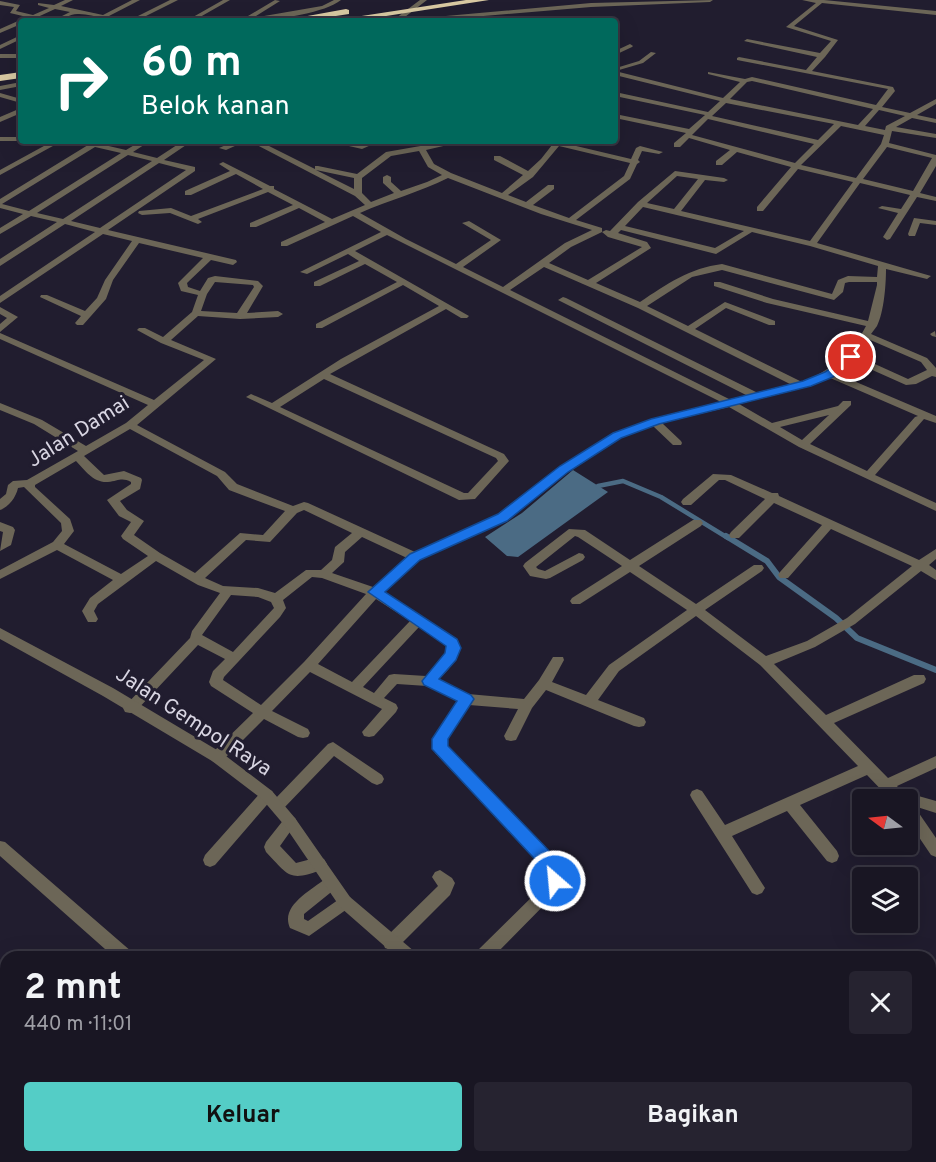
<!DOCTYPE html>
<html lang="id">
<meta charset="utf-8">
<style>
:root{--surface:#191623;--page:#262330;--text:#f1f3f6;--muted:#9f9fa6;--line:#373541;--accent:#54cdc6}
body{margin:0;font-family:Overpass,sans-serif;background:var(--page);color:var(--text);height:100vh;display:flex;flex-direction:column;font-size:22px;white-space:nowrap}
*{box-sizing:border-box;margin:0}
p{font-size:20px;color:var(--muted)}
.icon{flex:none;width:33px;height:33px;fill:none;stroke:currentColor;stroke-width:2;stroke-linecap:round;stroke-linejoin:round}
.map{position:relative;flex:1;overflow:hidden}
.side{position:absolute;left:0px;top:951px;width:936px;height:212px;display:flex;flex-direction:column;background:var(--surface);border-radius:18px 18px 0 0;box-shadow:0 6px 24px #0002,0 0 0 2px var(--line)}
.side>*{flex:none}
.guide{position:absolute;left:18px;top:18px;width:600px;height:126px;border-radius:6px;box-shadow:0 6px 24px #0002,0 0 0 2px var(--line);background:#00695c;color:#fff;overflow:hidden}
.needle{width:39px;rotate:285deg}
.buttons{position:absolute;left:852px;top:789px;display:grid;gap:12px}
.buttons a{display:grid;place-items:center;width:66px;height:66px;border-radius:6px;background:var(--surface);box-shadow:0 6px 24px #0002,0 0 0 2px var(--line);font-size:30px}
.pin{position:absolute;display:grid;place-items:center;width:51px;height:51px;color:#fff;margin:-26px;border:3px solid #fff;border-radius:50%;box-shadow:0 2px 6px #0007}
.me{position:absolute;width:66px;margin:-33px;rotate:333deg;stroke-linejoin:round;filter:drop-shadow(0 0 4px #0008)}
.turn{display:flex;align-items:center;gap:21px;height:126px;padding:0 24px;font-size:27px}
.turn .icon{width:78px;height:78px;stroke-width:2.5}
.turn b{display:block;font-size:42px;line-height:51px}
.round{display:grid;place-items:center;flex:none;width:63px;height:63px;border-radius:6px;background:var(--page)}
.headline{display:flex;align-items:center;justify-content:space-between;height:102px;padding:0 24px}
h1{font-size:36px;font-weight:700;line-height:45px}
.button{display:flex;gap:12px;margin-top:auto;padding:12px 24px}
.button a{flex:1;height:69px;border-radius:6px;background:var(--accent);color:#111;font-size:24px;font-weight:700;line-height:69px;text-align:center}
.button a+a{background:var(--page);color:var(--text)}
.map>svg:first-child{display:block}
</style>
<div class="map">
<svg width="936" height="1162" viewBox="0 0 936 1162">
<rect width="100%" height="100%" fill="#211d2f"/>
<!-- water -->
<path fill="#4b6b84" d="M573,470L608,492L518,557L507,556L485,537L522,513Z"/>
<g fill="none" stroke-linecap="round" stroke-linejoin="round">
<!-- stream-far1 -->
<path stroke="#4b6b84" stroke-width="4.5" d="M598,486L623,481L661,497L728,538"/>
<!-- stream -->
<path stroke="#4b6b84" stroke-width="6" d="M726,536L767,561L779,577L836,618L857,638L936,670"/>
<!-- minor -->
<path fill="#6c6657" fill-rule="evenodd" d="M65,0H73L61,6L103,15L132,0H140L109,16L127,21C110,21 96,15 79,14C70,13 62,21 52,21L70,12L55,9L29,21H21V24L0,33V29L27,17L10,13L14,7L0,5V1L20,5L16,11L33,15L49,8L38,5V3L54,5Z
M170,0H178L136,21H128Z
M223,0H230L193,21H186Z
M275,0L280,1L253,18L322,6L334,0H341C322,15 266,21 241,21L249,18L248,16Z
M420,0H427L401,20L591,3L713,0L710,2L591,7L424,21L396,20V18Z
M802,0H824L936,11V15L822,3L794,26L838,40L825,57L812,71L893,87L895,91L882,107L910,113L936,99V104L917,115L936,119V123L912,118L896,127L936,134V138L892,131L889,143L936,155V166L920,193L936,197V201L917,197L890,239L887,240L883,237L898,213L878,208L882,206L901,209L910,195L860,183L817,243L931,276L927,279L886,269C886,285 884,312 877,326C875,329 873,331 871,334L927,358L936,368V377L932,376L916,384L906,385L850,360L835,373L936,416V423L924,419L875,475L936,503V511L799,447L729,407L662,423L681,441L682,443L681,445H673L653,426L621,438L568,471L506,521L419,560L383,592L456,640C463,656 449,669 438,680L468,694L524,699L539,680L553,657H563L564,660L552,682L586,695L609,665L687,610L630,572L580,604H572L570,601L572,598L622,566L578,537L575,536L536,567L538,569L545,571L579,553L583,554L585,557L583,560L550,578L546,579L530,576L523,566L525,563L569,529L585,530L630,560L693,520H701L703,523L701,526L639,566L696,604L754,565H762L764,568L762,571L705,610L766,656L807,641L847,618L912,566L831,529L788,578H780L778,575L780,572L822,525L774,503L739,538H731L729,535L731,532L765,499L725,480H719L691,505H683L681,502L683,499L713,474L731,475L772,493H778L779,496L919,560L936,549V559L929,565L936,570V580L921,571L855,624L815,647L774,664L826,715L914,675H924L926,679L924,683L834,723L888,778L936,756V768L897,786L901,791L936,801V813L914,806L936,838V857L931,855L908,821V800H891L867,775L800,805L837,851L839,856L837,861L832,863L827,861L787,811L732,836L765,888L762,893L757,895L752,893L692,799L690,795L692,791L697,789L702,791L725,825L858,766L760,665L696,616L619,671L598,700L644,718L646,722L644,726L639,727L634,726L546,690L532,708L516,740L511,741L506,740L504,736L518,709L469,705L447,740V747L557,861L563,874L557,892L493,957H474L476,952L545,884L547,874L546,870L435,753L433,739L458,701L427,686L397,684L384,698L396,704L398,708L396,712L374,736L369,737L364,736L362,732L382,709L310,672L272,711L308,729L310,733L308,737L303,738L298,737L264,719L222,761L217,763L212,761L210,757L212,753L253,713L211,686L209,682L213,671L225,659L198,645L135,712L130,713L125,712L123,708L190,638L192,631L220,593L198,585L156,561L98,604L94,611L98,619L96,622H88L82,611L90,598L113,580L57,550L0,579V570L53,542L62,531L61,523L24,487L18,488C16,497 9,507 0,510V499L6,494L8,485L13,481L27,480L78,451L34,424L0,410V403L42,420L86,446L126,423L148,405L0,339V333L154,400L204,360L161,343L137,330L139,328H145L163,337L192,312L198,295L181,291L178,283L203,258L139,243L113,280L106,299L83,325H77L75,323L81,316L40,297L41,295H47L85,311L97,298L105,280L132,241L103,234L0,303V296L95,232L65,224L0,266V259L57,222L31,216L0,234V228L23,214L0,208V199L88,145L76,141H104L100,144L126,150L141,141H150L133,152L157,158L183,141H192L164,160L195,167V171L108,230L236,260L237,262L233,265L211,260L187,283L188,287L200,291L208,278L215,276L258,281L263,286L247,313L278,311L283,314L278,317L240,319L198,316L171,340L216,359L137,425L225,472L237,484L293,506L304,502L308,503L415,552L498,515L560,467L613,434L651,420L721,402L387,235L355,251L469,316L467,318H461L446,309L330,374L504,454L509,461L475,499L459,500L246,397L251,394L272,403L341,359L439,306L403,285L322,328H316V324L397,282L365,264L320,286H314V282L359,261L348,254L307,274L300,272L381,232L353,216L287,246H281V242L325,222L299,208L256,227H250V223L293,205L268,192L198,219L202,222L198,224L170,213L142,215L138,213L139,211L171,208L191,216L263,189L236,174L191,195H185V191L230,171L219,164L223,162L270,186H274V189L332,219L365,205L355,196L249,141H259L315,169V166H318L357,174L386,152L449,141H465L426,150L434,164L451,173L502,193L523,175L494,160V156H500L528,171L541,159L552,145L541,141H555L631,159L636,148L640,146L663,152L659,154L642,151L638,160L640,162L637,164L630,179L576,220L602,228V232L571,247L549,263L588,280L642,247L608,237L602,232L606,230L610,231L638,202L675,171L724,178L728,180L724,182L705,180L681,211L810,241L853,182L798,169L763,211H757V207L791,167L737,152L722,165H716V161L730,150L689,138L680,147H674V143L686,133L615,118V114L689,129L705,115L615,96V92L708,112L720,101L615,75V71L723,98L740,82L708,74V72L745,79L752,77L876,105L888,89L737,60V58L739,57L806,70L817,57L744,41L747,39L820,53L831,41L786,27L816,3ZM752,81L873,109L858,125L730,99L747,82ZM726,103L834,124L818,140L712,116ZM879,110L905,116L886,126L885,130L865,126ZM708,119L814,144L795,163L692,135ZM841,126L884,135L881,144L856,178L801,165ZM559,146L630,163L624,176L569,218L533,205L554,189V185H548L526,202L508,195L533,177ZM95,147L121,153L29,211L2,204ZM887,147L932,158L913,191L863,179ZM419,151L428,167L442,175L427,182L401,191L391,182V177L387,175L383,177V183L394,193L371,202L362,193V178L391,156ZM128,155L152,161L63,219L37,213ZM159,163L186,170L100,228L71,221ZM316,170L354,178V189ZM677,176L698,179L674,209L647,203ZM448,178L541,214L592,230L565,243L503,287L463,267L501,240L469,221L462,223L491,240L456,264L406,239L360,213C389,200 420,192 448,178ZM643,207L744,231L715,248L625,226ZM621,230L716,254L752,232L810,246L878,266L877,277L848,276L838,280L832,294L722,264C690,268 667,284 640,302L596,283L651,248L647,242L618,233ZM544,267L638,308L792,385L758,393L566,298L563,297L558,300L748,396L731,400L510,290ZM722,270L834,300L843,292L845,283L849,282H877V285L868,321L773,299L720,282H714V286L767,303L866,326C852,353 830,371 802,382L695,329L726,308L769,325H775V321L725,302L688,326L647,306L692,277ZM215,282L253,285L254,287L237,313L201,311L207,294ZM868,339L921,362L927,370L908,379L855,355ZM828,377L918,416L915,417L867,471L810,444L851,405V401H843L838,406L772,423L739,404L811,386ZM324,379L496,458L498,461L468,493H464L280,407ZM829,415L802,440L780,427ZM130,429L217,476L229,490L285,511L263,535L240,533L195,573L160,553L134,535L144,521L127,510L120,501L140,489L142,480L141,478L124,471L104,475L84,456ZM76,461C85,470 93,483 108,482C118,481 122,477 131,482V484L107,500L119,516L131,522L121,536L123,539L148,556L121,574L64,544L74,531L70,519L35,487V485ZM304,510L352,533L335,547L332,560L321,570H306L275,593L258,588L223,586L205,578L246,540L270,542L297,513ZM362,537L407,558L373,587L332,573L344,562L345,552ZM312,577L322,578L366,594L304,662L261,705L223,680L224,677L280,617L286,608L283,600ZM231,595L258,597L271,602L274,608L233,652L202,635ZM376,599L410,621L352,682L318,664ZM419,627L446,645C446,659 435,667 426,676L394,674L389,675L374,693L363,687Z
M21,35V39L0,49V45Z
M630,44L633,46L632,47L615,55V51Z
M651,52L656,53L643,63L619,70L616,68L639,61Z
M0,54H21V58H0Z
M21,82V86L0,90V86Z
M0,93L21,99V103L0,97Z
M21,108V113L0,122V117Z
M0,137H21L22,141H0Z
M53,141H62L0,175V170Z
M235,141H246L226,150L219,148Z
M327,141C338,141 349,144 359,144C366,144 372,141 380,141L362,149Z
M914,218L936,221V225L920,223L915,236H909L908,234Z
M0,307L18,317L0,332V324L7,318L0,314Z
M935,331L936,337L932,336L930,334Z
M0,522L13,527L15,530L11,545L0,551L3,532L0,531Z
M333,742L382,775L384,779L382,783L377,785L372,783L334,756L283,809L278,811L273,809L271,805L273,801L328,744Z
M267,789L272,791L274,795L272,799L215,865L210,867L205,865L203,860L205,855L262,791Z
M290,816L295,818L297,822L280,846L296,863L319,857L324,859L327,864L324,869C289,882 290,877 266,852L264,847L266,842L285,818Z
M0,841L5,842L132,952L134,957H114L0,856Z
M440,870L452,878L455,883L450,895L397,948L391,950L385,948L383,943L385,938L438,886L432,877L435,872Z
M330,877L335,879L338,884L335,889L304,914V919L308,921L345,895L350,897L353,902L350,907L309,936L290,928C280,906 310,891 325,879Z
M14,1156H32L30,1162H12Z
M216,1156H234L232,1162H214Z
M539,1156H565L567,1162H541Z
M674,1156H692L690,1162H672Z"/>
<!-- tertiary -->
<path fill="#6c6657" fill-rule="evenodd" d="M0,628L113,688L222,753L272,791L295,818L350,897L415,952L417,957H397L340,907L285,826L262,799L212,761L103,696L0,639Z
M390,1156H409L407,1162H388Z"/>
<!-- motorway -->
<path fill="#d8c9a2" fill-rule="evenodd" d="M466,0H489L354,21H329Z
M346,9L349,10V14L303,21H280Z
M21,72V78L0,81V75Z"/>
</g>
<!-- route -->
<path fill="#1a73e8" stroke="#114b97" stroke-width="1.5" d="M851,354L856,357L855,359L833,377L811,386L659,424L621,438L568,472L507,521L420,560L385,592L457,639L461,648L456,660L439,679L471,695L474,699L448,739V746L558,860L563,881L561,886L555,888L549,886L544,869L432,749V739L457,701L424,685L422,681L445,653L446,646L368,592L410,554L498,514L560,466L613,433L651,419L803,381L825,372Z"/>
<g text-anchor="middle" stroke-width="6" stroke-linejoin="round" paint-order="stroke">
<!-- street labels -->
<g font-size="21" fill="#d8d5e2" stroke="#211d2f">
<text transform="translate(78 431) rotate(-32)" y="7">Jalan Damai</text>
<text transform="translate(194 721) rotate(33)" y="7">Jalan Gempol Raya</text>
</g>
</g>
</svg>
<div class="buttons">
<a><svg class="needle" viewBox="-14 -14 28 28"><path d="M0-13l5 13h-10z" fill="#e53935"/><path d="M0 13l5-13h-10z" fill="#9f9fa6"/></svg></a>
<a><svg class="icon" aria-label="layers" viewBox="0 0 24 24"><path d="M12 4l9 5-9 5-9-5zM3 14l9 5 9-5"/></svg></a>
</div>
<div class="pin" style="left:851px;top:357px;background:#d93025"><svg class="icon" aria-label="arrive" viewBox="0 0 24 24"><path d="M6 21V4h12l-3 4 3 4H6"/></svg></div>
<svg class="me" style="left:555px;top:881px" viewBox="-20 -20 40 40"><circle r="17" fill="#1a73e8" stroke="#fff" stroke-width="3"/><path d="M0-11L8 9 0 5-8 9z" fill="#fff"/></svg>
<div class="guide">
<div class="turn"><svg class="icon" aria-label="right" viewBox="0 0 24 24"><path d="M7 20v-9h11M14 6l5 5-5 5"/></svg><div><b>60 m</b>Belok kanan</div></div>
</div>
<section class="side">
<div class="headline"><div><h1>2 mnt</h1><p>440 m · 11:01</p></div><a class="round"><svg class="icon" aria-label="close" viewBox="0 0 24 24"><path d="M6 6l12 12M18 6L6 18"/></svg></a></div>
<div class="button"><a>Keluar</a><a>Bagikan</a></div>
</section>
</div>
